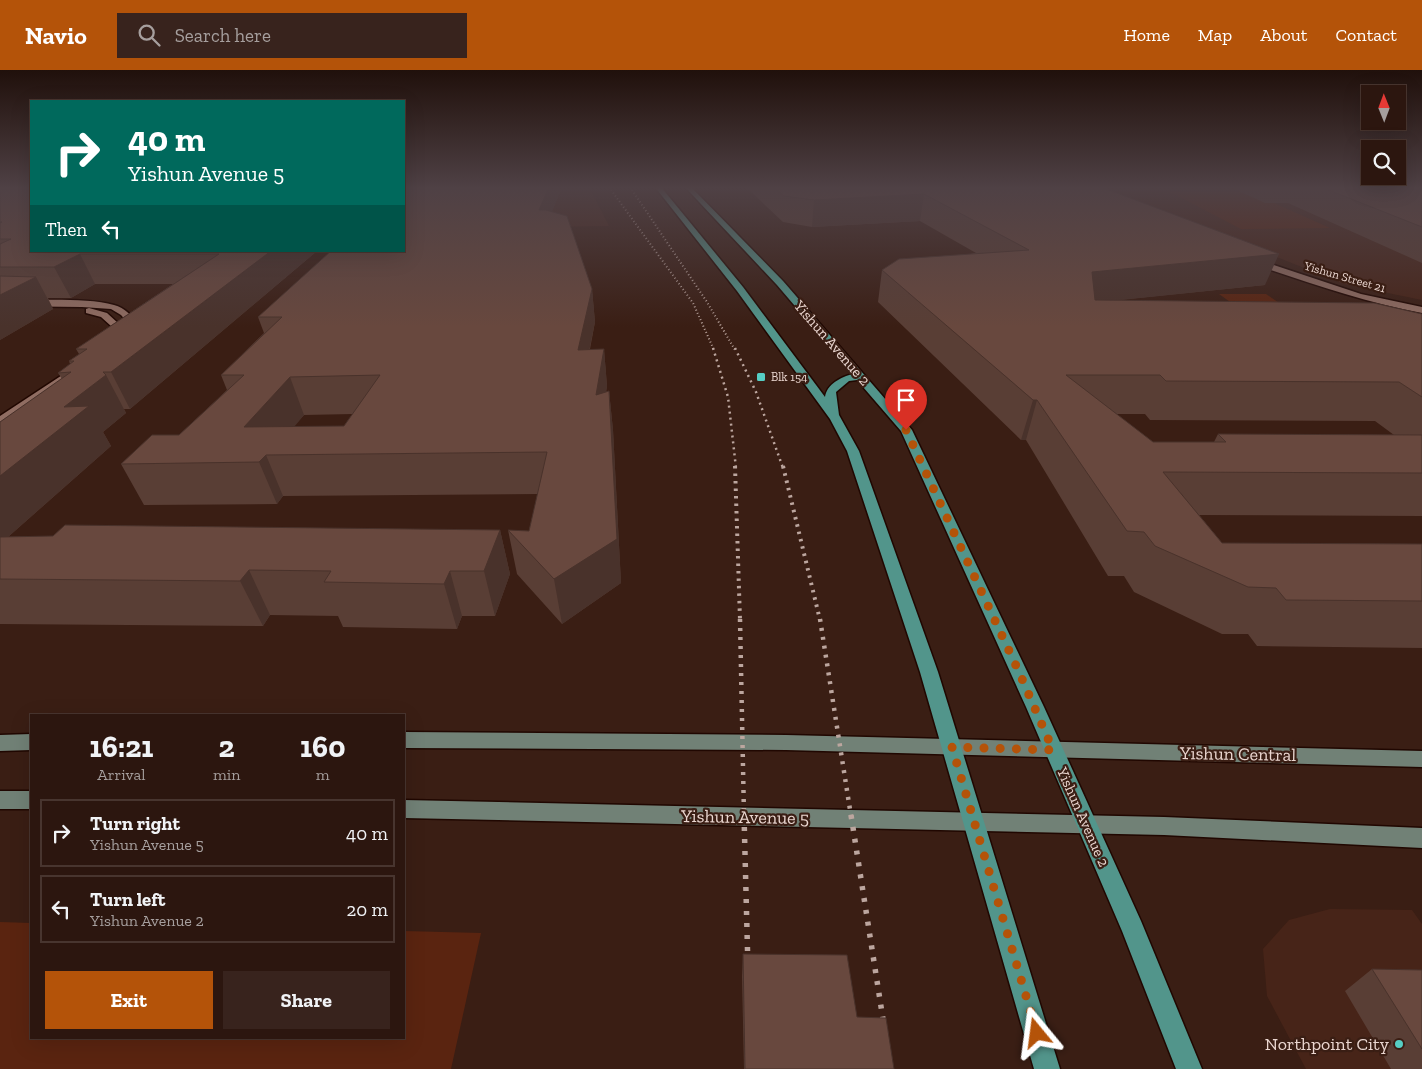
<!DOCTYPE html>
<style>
:root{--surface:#2c160f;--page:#38231d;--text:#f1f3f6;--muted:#a69f9e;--line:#48352f;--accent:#b45309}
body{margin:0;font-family:"Zilla Slab",serif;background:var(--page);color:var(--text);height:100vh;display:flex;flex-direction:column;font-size:19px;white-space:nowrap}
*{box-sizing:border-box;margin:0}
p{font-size:16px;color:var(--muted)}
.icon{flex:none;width:28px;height:28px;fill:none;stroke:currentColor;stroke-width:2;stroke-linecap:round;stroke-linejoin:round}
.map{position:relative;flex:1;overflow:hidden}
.drawer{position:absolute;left:30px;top:644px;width:375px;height:325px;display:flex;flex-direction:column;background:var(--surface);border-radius:0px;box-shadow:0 5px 20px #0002,0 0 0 1px var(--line)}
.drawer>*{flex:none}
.guide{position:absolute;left:30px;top:30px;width:375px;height:152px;border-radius:0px;box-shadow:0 5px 20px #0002,0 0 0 1px var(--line);background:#00695c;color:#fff;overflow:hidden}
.needle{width:32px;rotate:359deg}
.buttons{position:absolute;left:1361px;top:15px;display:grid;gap:10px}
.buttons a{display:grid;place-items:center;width:45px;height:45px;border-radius:0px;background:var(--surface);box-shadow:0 5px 20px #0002,0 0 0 1px var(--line);font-size:25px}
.pin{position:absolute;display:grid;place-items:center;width:42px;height:42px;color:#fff;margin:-51px -21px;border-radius:50% 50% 50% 0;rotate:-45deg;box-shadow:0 0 5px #0007}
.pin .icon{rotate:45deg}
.me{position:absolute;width:55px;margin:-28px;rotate:344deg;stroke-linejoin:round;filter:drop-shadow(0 0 4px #0008)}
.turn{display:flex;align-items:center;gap:18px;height:105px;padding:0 15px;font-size:22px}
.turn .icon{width:65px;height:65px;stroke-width:2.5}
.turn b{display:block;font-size:35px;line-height:42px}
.then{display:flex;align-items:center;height:48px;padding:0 15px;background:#0003;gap:10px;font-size:19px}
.eta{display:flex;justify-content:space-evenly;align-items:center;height:85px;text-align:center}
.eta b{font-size:30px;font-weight:700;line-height:35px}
.cta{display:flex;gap:10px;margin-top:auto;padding:10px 15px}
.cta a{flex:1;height:58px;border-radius:0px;background:var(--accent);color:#fff;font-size:20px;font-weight:700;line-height:58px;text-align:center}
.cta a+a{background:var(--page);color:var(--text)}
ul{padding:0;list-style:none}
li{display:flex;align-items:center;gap:15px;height:68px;margin:0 10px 8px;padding:0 5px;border:2px solid var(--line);border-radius:0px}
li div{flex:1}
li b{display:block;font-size:19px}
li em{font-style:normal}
header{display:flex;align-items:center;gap:30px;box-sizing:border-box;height:70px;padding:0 25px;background:var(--accent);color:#fff}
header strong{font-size:24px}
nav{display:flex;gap:28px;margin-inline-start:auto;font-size:18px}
.search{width:350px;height:45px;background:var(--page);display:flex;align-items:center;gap:12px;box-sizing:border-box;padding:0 18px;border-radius:0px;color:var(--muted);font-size:19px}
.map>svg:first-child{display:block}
</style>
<header>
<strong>Navio</strong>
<div class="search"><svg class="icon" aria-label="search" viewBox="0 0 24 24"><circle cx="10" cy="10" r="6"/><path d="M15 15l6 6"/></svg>Search here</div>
<nav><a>Home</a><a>Map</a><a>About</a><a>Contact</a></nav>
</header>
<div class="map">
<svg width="1422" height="999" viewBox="0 0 1422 999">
<rect width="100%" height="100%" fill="#3a1e14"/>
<!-- built -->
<path fill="#472418" d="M404,117H589L609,156L404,159Z
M1103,117H1422V230L1344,214Z
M1330,839L1412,840L1422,854V999H1306L1267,926L1263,879L1289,850Z"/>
<!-- green -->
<path fill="#5a2410" d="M1247,121L1330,158L1241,159L1170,122Z
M1219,224H1266L1313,256L1262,255Z
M0,852L31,853V968H404V861L481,863L451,999H0Z"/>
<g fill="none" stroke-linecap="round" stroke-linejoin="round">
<defs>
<path id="street" d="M1250,189H1256L1361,224L1422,237V243C1363,232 1307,212 1250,193Z
M0,230C32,231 85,227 114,235C125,238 132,246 139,254L134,263L131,264L126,261L129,254L121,245L111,239L82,237L0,236Z
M89,238L107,243L119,254L121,256L114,274H108L106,272L111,256L101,247L86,243V239Z
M79,294L84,297L83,299L0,354V346Z"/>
<path id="secondary" d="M404,662L786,665L1422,681V697L786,680L404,678Z
M31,664V680L0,681V665Z
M0,721H31V739H0Z
M404,730L1164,747L1422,758V778L1164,765L404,748Z"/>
<path id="primary" d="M655,117H661L743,217L825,327C827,314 841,307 853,304L777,215L685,117H691L783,211L912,360L1044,637L1141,851L1202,999H1176L1122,861L1026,637L901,361L857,310L849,311L836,322L839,345L859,381L938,602L1060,999H1034L920,602L847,381L830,349L737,221Z"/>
</defs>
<!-- street casing -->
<use href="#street" stroke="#200701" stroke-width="3"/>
<!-- secondary casing -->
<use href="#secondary" stroke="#200701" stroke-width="3"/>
<!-- primary casing -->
<use href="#primary" stroke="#200701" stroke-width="3"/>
<!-- street -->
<use href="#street" fill="#906d62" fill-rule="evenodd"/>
<!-- secondary -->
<use href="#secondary" fill="#718176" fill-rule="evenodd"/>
<!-- primary -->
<use href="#primary" fill="#52958b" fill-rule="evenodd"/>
<!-- rail-far4 -->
<path stroke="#bca69f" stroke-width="2" stroke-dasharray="1 2.5" stroke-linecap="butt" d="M609,117L693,233L714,280
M630,117L707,232L735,280"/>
<!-- rail-far3 -->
<path stroke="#bca69f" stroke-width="2.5" stroke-dasharray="2 4" stroke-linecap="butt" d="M713,278L728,327L736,398
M735,278L756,322L783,398"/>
<!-- rail-far2 -->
<path stroke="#bca69f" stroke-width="4" stroke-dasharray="2.5 5" stroke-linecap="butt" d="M735,396L740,550
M783,396L820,550"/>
<!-- rail-far1 -->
<path stroke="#bca69f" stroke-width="4.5" stroke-dasharray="3 6" stroke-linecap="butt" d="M740,549L744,746
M820,549L851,746"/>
<!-- rail -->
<path stroke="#bca69f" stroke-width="5.5" stroke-dasharray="4 8" stroke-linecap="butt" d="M744,745L748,899
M851,745L885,962"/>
</g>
<!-- wall -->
<path fill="#593e35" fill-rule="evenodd" d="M0,117L317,181L130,339H124L126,343L103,362L111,376L8,467L500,460L510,504L495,546H462L457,559L343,557L338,546L270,545L263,556L0,554V352L62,309L58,303L70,294L69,291L79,284L76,279L173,214H95L71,228H48L53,239L0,270Z
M404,117H562L552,141L592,219L595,252L590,279H604L607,316L606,322L609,321L613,360L621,513L562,554L517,504L508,460L529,461L538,424L283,426L277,434L144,435L121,394L179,365L227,320L221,305L264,263L258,247ZM353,344L344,356H294L304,345Z
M746,117H1422V193L1288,133H1265L1232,118H1105L1265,215L1118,230L1422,244V446L1199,445L1222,473L1422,474V578L1257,576L1248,564H1222L1134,522L1124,506H1108L1026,370H1021L878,232L882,200L976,183L920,151L812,157L783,152ZM1116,344H1145L1150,350L1375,351L1394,365L1218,364L1214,372H1153Z
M743,884L857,947L894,999H744L742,906Z
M1372,899L1422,900V999H1391L1345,921Z"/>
<!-- shaded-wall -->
<path fill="#49322b" d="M549,117H562L542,166L539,140Z
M924,124L920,151L812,157L814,130Z
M271,181H317L130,339L111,302Z
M80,184L95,214L71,228L54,197Z
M1279,184L1265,215L1083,234L1092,202Z
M36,207L53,239L0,270V225Z
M592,219L595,252L582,316L578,280Z
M604,279L607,316L600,363L596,325Z
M106,305L126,343L103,362L111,376L0,474V406L64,337Z
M290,307L304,345L271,385H266L283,426L277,434L244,357Z
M609,321L613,360L621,513L562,554L554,509Z
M1033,330H1037L1026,370H1021Z
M500,460L510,504L495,546L484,501Z
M249,500L270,545L263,556L240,511Z
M450,501L462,546L457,559L444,514Z"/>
<!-- building -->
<path fill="#68483e" stroke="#49322b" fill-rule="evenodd" d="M0,117H31V181H271L111,302H103L106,305L64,337L89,336L0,406V352L71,302L58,303L74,291H69L87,279H76L219,184H80L54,197H0V174L11,169H0V153L2,152H0Z
M404,117H549L539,140H546L567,146L592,219L578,280L604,279L596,325L609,321L617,469L554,509L508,460L529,461L547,382L266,385L259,392L121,394L152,365H179L244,305H221L282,247H258L331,181H404ZM380,305L344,356L244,357L290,307Z
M774,117H1101L1279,184L1092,202L1095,230L1374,233L1422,244V327L1399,312L1166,311L1160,305H1066L1153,372H1226L1218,364L1422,365V403L1163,402L1222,473L1422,474V531L1286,530L1276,518L1248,517L1155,476L1144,462L1127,461L1037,330H1033L882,200L899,189L1029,180L924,124L814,130L784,126Z
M1321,117H1422V157Z
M0,206L36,207L0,225Z
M65,455L500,460L484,501H450L444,514L324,512L331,501L249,500L240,511L0,509V467L53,466Z
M743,884L847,885L857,947L886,948L894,999H745Z
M1372,899L1422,900V979Z"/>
<!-- sky -->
<linearGradient id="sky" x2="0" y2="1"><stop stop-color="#20100b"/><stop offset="0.46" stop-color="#4f4145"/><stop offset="1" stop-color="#4f4145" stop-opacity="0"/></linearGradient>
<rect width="1422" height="257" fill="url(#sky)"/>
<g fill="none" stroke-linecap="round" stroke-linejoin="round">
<!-- route -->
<path stroke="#b45309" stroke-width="9" stroke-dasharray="0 16.2" d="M906,360L1019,602L1053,680L952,677L1037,963"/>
</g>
<!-- markers -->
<g fill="#56cec4" stroke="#3a1e14" stroke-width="2">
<rect x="756" y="302" width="10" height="10" rx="2.5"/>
<circle cx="1399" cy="974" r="5"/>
</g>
<g text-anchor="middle" stroke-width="4.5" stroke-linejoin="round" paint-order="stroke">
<!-- far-street labels -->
<g font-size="12" fill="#ebd7d1" stroke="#3a1e14">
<text transform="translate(1345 207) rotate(16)" y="4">Yishun Street 21</text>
</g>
<!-- far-poi labels -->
<g font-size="12" fill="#ebd7d1" stroke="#3a1e14" text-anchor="start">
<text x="771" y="311">Blk 154</text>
</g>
<!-- street labels -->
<g font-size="15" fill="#ebd7d1" stroke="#3a1e14">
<text transform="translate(832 273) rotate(49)" y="5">Yishun Avenue 2</text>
<text transform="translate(1083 747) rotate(66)" y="5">Yishun Avenue 2</text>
</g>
<!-- near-street labels -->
<g font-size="18" fill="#ebd7d1" stroke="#3a1e14">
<text transform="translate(1238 684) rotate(1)" y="6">Yishun Central</text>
<text transform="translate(745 747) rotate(1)" y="6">Yishun Avenue 5</text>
</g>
<!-- near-poi labels -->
<g font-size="18" fill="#ebd7d1" stroke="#3a1e14" text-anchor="end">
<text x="1389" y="980">Northpoint City</text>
</g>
</g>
</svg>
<div class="buttons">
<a><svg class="needle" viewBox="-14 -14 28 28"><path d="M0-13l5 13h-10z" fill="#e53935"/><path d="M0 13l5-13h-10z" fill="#a69f9e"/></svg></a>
<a><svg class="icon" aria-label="search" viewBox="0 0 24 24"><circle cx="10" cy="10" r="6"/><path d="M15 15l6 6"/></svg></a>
</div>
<div class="pin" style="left:906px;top:360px;background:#d93025"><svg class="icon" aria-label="arrive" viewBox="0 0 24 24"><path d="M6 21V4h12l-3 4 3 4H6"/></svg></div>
<svg class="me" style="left:1037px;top:963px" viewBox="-20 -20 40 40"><path d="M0-17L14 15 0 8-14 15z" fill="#b45309" stroke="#fff" stroke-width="4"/></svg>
<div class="guide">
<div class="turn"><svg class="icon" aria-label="right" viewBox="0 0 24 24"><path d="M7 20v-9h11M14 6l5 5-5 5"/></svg><div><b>40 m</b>Yishun Avenue 5</div></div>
<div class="then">Then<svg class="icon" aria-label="left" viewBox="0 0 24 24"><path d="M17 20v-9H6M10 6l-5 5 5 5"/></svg></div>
</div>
<section class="drawer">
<div class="eta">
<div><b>16:21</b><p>Arrival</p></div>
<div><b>2</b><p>min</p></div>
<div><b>160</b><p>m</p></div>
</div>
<ul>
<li><svg class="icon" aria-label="right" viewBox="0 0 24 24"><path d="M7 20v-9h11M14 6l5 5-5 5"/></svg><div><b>Turn right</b><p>Yishun Avenue 5</p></div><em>40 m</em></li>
<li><svg class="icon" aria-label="left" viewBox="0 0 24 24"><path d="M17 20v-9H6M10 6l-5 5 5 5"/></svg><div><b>Turn left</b><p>Yishun Avenue 2</p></div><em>20 m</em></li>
</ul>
<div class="cta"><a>Exit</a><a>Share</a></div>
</section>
</div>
